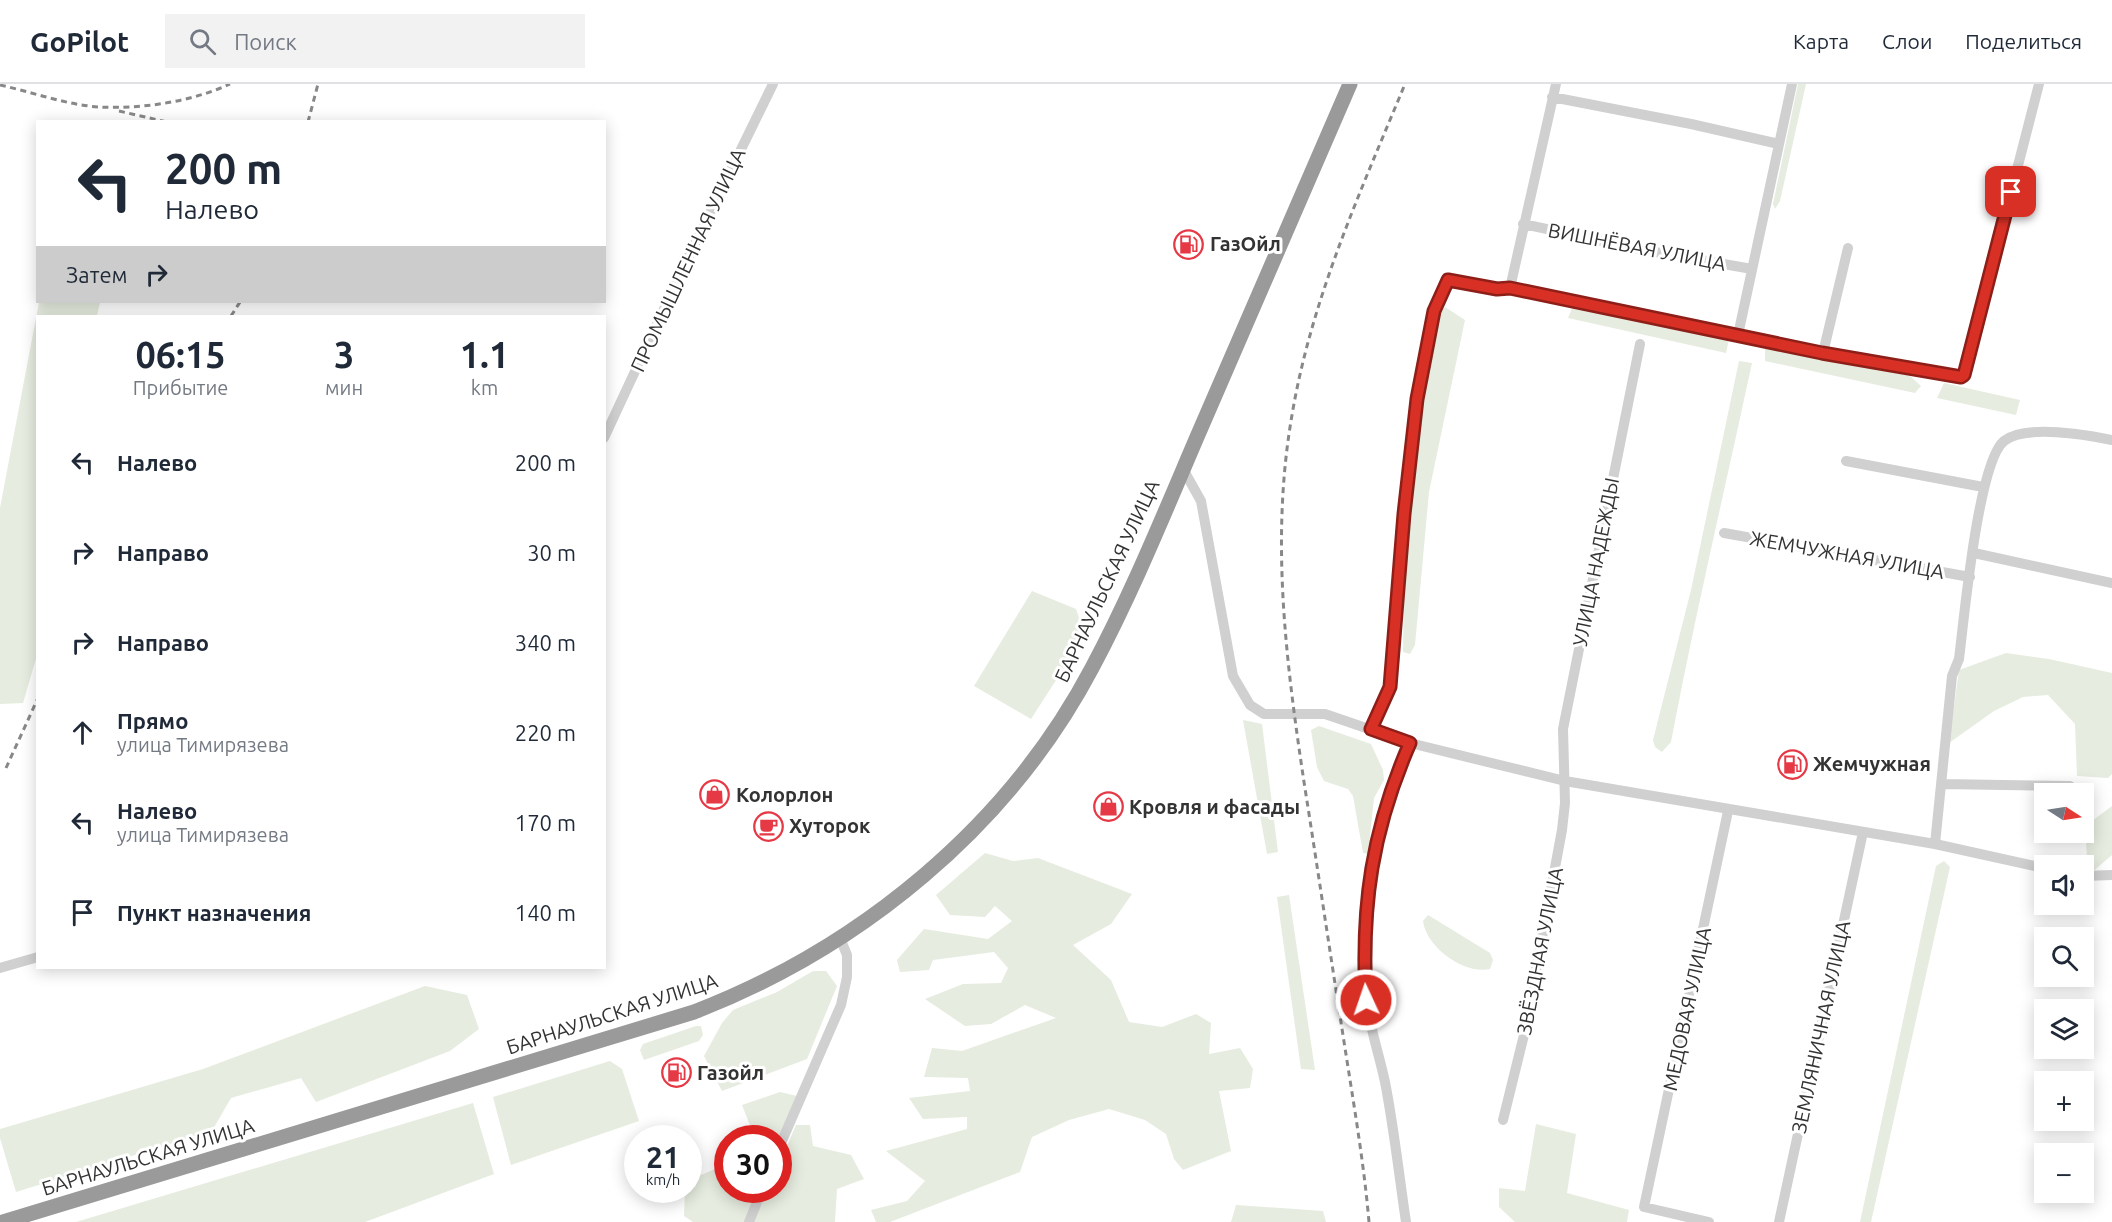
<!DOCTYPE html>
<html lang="ru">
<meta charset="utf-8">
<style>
:root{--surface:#fff;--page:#f2f2f3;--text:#1f2937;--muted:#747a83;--line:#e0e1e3}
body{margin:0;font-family:Ubuntu,sans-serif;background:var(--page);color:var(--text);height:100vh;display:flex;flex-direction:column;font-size:22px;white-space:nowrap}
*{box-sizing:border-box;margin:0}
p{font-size:20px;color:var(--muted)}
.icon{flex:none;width:33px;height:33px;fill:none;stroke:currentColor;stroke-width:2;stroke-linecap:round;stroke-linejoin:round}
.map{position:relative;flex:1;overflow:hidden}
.drawer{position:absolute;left:36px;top:231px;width:570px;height:654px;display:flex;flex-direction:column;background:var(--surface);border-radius:0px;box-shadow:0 3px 15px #0003}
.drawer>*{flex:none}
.guide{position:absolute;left:36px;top:36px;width:570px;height:183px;border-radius:0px;box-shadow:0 3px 15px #0003;background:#fff;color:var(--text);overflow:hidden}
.needle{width:39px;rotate:102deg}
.buttons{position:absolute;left:2034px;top:699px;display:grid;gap:12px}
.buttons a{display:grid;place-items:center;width:60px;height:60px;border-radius:0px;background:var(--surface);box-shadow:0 3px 15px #0003;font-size:30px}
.speed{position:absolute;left:624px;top:1041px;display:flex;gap:12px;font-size:30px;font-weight:700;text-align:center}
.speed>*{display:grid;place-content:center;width:78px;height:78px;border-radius:50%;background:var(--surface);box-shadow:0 3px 15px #0003;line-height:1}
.speed small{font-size:15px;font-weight:400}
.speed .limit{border:9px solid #d22;background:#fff;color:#111}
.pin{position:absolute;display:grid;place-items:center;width:51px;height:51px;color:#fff;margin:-26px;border-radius:12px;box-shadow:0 3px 9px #0006}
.me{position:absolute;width:66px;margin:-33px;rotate:357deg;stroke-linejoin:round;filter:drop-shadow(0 0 4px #0008)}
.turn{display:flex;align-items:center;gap:21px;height:126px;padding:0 30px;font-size:27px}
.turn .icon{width:78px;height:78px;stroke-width:2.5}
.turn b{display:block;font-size:42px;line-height:51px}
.then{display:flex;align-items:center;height:57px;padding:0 30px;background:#0003;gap:12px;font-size:22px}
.eta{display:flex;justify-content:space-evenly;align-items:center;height:102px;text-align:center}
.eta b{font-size:36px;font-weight:600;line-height:42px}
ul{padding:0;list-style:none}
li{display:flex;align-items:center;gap:18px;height:90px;padding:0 30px}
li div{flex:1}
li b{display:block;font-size:22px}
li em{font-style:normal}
header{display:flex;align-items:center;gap:36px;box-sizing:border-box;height:84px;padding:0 30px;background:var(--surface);border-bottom:2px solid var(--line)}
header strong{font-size:28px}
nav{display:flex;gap:33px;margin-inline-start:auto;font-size:21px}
.search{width:420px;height:54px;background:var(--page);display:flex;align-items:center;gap:15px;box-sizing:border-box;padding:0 21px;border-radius:0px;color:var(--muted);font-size:22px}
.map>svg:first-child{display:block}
</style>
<header>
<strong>GoPilot</strong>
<div class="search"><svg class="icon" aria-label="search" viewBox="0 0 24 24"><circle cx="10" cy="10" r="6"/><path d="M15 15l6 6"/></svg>Поиск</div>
<nav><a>Карта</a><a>Слои</a><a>Поделиться</a></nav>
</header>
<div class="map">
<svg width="2112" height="1138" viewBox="0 0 2112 1138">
<rect width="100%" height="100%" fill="#fff"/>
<!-- green -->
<path fill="#e6ecdf" d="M1798,0H1806L1780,117L1775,125L1773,120Z
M39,218H100L97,232H38L37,571L23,619L0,620V424Z
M1573,222L1729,255L1726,269L1568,234Z
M1445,223L1465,236L1429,408L1415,561L1410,570L1403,568L1405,424L1437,234Z
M1765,260L1910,292L1921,302L1915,309L1765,277Z
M1739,277L1752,279C1725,405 1695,531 1671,658L1662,668L1655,663L1653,656L1691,506Z
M1944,299L2020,316L2016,331L1937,314Z
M1032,507L1076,525L1085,551L1031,635L974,602Z
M2006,569L2049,575L2112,589V690L2108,694L2077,692L2075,640L2048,611L2023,613L1994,627L1949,659L1959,586Z
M1243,636L1262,640L1278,768L1267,770Z
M1319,642L1371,660L1383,686L1384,696L1374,714L1368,770L1363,769L1353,712L1348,705L1324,697L1317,683L1311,646Z
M2112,722V771L2091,789L2087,774L2085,742Z
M985,769L1013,777L1038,774L1132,810L1111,840L1073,861L1111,896L1129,938L1162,943L1196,930L1211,939L1209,970L1240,964L1253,985L1250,1004L1219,1007L1231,1067L1183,1086L1174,1075L1166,1050L1145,1036L1109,1025L1069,1036L1032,1053L1020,1088L890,1138H876L871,1126L907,1117L925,1097L886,1067L967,1045V1033L923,1035L909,1014L970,1007L968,994L924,993L932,964L962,967L1056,934L1025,921L991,940L965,942L925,915L963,900L1001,899L1008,884L994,868L933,876L929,886L900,888L897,876L924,845L988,855L1012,837L995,822L985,833L950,831L936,811Z
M1944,777L1950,783L1871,1138H1860L1936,782Z
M1289,811L1315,986L1301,985L1277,813Z
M1428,831L1490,869L1493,876L1490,885C1464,891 1426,863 1423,837Z
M813,887H826L837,902L807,975L722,1007L704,972L722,939L733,926L777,908Z
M425,902L467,911L479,945L450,967L316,1018L301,994L231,1014L212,1047L16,1108L0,1054V1045L203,985Z
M696,942H701L703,951L699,957L644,976L640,966L643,960Z
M610,977L622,985L639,1037L511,1081L493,1013Z
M780,1008L797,1012L778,1054H755L742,1021Z
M473,1019L494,1090L365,1138H76Z
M1536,1040L1576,1050L1567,1109L1629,1126L1627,1138H1515L1499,1123V1104L1525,1107Z
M796,1041H810L813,1062L851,1071L864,1095L837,1105L835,1138H753L768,1106H778L779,1081Z
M727,1080L728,1106H758L744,1138H693L684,1132L685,1106H688L689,1096Z
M1236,1121L1323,1127L1326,1138H1231Z"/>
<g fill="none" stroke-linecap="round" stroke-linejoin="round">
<!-- minor -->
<path stroke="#d0d0d0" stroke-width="10" d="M1552,13L1691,40L1779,60
M1523,140L1644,166L1752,185
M1510,204L1556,0
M1738,251L1792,0
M1823,269L1848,164
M604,354L684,182L773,0
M1846,377L1983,403
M1183,385L1201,417L1233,592L1250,621L1264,630H1325L1410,659L1565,697L1935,760L2044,784
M1724,449L1970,493
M1974,469L2112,499
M1371,645L1390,603L1404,430L1417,315L1437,215L1448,196L1497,205L1510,204L1823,269L1961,293L1964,291L2039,0
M1942,700L2070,702
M1935,760L1952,592L1959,575C1964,536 1978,378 2004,357C2025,340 2087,351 2112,356
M2084,792L2112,791
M0,884L38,873
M1503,1036L1524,951L1562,746L1565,719L1563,645L1640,260
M778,1066L841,921L847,893V871L840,854
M749,1138L762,1106
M1406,1138C1399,1091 1394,1044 1385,998C1379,970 1369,941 1366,913C1358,823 1374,741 1410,659
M1709,1138L1644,1123L1728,727
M1779,1138L1863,748"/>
<!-- highway -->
<path stroke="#9a9a9a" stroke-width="15" d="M3,1138L694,928C860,864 1008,743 1092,584C1132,509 1164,430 1197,353C1248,235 1299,118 1350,0"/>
<!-- rail -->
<path stroke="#888" stroke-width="3" stroke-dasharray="6 4.5" stroke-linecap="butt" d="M0,1C32,8 67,21 99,23C142,25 191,18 230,0
M119,27L167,38
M308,38L318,0
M231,232L240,218
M6,684L38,614
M1369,1138C1364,1080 1354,1022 1345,964C1331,875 1318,787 1304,698C1286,578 1271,458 1291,337C1310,218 1359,111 1405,0"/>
</g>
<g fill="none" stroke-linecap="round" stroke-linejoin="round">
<defs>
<path id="route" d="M1366,916C1361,821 1372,746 1410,659L1371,645L1390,603L1404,430L1417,315L1434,227L1448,196L1497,205L1510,204L1822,269L1961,293L1964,291L2011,108"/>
</defs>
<!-- route casing -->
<use href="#route" stroke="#8d1f18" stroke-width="15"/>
<!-- route -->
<use href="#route" stroke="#d93025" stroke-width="10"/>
</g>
<!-- icons -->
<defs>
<symbol id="fuel-ring" viewBox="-11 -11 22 22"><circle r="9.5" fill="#fff" stroke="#e63946" stroke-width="1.5"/><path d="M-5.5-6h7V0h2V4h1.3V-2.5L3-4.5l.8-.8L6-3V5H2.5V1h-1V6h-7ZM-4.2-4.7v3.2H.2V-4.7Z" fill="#e63946"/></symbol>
<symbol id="shop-ring" viewBox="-11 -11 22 22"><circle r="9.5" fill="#fff" stroke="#e63946" stroke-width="1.5"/><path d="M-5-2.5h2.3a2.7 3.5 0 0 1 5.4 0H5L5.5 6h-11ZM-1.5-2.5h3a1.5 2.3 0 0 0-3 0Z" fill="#e63946"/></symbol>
<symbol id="cafe-ring" viewBox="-11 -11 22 22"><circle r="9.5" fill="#fff" stroke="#e63946" stroke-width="1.5"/><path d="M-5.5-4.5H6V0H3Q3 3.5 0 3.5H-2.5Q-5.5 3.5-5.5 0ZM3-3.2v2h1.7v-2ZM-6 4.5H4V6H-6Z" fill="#e63946"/></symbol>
</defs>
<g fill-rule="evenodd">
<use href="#fuel-ring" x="1172" y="144" width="33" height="33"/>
<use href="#fuel-ring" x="1776" y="664" width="33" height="33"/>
<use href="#shop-ring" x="698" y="694" width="33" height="33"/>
<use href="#shop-ring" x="1092" y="706" width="33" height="33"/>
<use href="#cafe-ring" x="752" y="726" width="33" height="33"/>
<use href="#fuel-ring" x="660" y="972" width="33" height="33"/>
</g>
<g text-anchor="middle" stroke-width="6" stroke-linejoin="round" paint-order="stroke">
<!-- poi labels -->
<g font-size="20" font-weight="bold" fill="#333" stroke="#fff" text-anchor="start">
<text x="1210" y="167">ГазОйл</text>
<text x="1813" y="687">Жемчужная</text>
<text x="736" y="718">Колорлон</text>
<text x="1129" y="730">Кровля и фасады</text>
<text x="789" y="749">Хуторок</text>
<text x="697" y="996">Газойл</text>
</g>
<!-- street labels -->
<g font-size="20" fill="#333" stroke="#fff">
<text transform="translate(1637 163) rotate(11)" y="7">ВИШНЁВАЯ УЛИЦА</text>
<text transform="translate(688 176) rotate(-65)" y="7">ПРОМЫШЛЕННАЯ УЛИЦА</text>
<text transform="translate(1847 471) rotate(10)" y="7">ЖЕМЧУЖНАЯ УЛИЦА</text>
<text transform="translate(1596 478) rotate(-79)" y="7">УЛИЦА НАДЕЖДЫ</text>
<text transform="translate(1107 497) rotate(-65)" y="7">БАРНАУЛЬСКАЯ УЛИЦА</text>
<text transform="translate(1540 867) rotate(-79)" y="7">ЗВЁЗДНАЯ УЛИЦА</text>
<text transform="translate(1687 925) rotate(-78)" y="7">МЕДОВАЯ УЛИЦА</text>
<text transform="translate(612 930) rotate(-18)" y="7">БАРНАУЛЬСКАЯ УЛИЦА</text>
<text transform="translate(1821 943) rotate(-78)" y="7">ЗЕМЛЯНИЧНАЯ УЛИЦА</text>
<text transform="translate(148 1073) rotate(-17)" y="7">БАРНАУЛЬСКАЯ УЛИЦА</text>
</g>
</g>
</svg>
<div class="buttons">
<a><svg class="needle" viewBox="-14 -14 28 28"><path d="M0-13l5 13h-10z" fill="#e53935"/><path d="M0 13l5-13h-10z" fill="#747a83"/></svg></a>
<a><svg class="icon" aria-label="sound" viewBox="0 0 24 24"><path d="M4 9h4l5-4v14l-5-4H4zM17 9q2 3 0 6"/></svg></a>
<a><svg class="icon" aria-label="search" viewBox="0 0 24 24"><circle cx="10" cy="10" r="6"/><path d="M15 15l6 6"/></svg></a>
<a><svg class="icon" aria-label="layers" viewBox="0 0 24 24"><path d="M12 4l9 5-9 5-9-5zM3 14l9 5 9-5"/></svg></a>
<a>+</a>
<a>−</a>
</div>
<div class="speed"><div>21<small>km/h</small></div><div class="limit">30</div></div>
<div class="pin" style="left:2011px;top:108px;background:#d93025"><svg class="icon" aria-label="arrive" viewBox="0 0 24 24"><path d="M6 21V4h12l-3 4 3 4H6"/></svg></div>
<svg class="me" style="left:1366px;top:916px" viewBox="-20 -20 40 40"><circle r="17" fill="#d93025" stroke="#fff" stroke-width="3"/><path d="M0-11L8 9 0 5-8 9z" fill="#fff"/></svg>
<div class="guide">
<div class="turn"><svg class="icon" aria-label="left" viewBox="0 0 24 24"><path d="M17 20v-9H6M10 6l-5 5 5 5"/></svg><div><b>200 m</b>Налево</div></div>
<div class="then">Затем<svg class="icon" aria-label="right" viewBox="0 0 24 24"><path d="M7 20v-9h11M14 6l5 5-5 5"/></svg></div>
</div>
<section class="drawer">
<div class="eta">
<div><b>06:15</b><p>Прибытие</p></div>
<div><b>3</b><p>мин</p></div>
<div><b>1.1</b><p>km</p></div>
</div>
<ul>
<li><svg class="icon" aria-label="left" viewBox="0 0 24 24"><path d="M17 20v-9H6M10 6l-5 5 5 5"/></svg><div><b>Налево</b></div><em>200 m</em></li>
<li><svg class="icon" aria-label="right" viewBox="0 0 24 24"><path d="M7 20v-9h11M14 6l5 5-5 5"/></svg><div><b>Направо</b></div><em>30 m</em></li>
<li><svg class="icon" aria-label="right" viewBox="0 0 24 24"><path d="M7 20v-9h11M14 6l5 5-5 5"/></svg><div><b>Направо</b></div><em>340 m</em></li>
<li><svg class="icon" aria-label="ahead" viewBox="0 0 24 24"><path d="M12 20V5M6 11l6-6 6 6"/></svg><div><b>Прямо</b><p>улица Тимирязева</p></div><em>220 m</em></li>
<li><svg class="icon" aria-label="left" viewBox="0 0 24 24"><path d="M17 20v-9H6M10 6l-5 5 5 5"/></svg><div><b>Налево</b><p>улица Тимирязева</p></div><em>170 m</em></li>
<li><svg class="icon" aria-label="arrive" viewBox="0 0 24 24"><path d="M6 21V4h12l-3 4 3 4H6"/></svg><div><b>Пункт назначения</b></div><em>140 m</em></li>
</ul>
</section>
</div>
